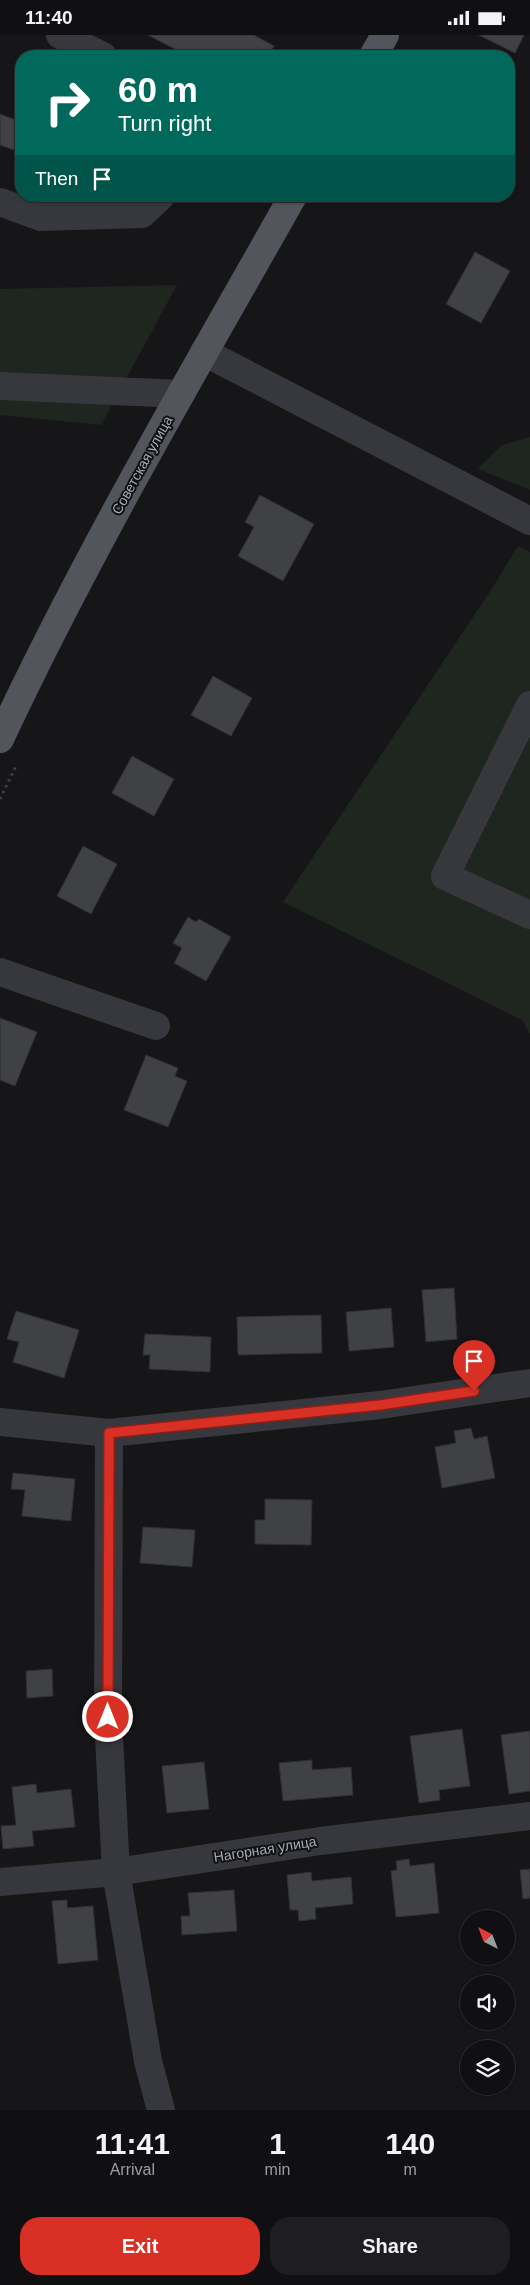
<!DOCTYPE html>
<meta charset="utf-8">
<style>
:root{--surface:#101012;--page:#1e1e20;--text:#f1f3f6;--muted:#9c9d9f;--line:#303032;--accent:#d93025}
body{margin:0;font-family:Helvetica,sans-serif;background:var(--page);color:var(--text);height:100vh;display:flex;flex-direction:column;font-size:19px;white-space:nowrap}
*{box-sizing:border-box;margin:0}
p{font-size:16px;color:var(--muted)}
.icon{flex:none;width:28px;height:28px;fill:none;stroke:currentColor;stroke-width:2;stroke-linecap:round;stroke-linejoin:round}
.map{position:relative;height:2075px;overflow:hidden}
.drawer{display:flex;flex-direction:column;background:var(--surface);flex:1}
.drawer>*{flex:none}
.hud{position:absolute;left:15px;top:15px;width:500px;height:152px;border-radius:20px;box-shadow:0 1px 4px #0004,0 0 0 1px var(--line);background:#00695c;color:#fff;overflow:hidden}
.needle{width:32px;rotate:318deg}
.fabs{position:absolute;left:460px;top:1875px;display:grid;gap:10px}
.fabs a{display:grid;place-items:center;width:55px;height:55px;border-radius:50%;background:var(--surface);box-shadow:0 1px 4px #0004,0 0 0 1px var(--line);font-size:25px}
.pin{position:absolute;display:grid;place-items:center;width:42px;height:42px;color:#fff;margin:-51px -21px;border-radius:50% 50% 50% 0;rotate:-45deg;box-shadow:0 0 5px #0007}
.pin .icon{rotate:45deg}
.me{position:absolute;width:55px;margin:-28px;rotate:0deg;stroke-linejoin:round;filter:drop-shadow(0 0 4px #0008)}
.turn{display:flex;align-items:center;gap:18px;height:105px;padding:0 20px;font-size:22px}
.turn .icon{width:65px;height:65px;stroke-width:2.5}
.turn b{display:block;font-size:35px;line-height:42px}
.then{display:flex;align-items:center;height:48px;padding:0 20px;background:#0003;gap:10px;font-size:19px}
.eta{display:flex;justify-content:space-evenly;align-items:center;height:85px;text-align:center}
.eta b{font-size:30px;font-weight:600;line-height:35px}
.cta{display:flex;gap:10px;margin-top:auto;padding:10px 20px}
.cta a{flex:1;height:58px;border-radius:20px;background:var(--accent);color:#fff;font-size:20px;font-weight:600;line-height:58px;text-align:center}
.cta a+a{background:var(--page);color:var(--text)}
.status{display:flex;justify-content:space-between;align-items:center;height:35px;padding:0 25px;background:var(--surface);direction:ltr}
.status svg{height:14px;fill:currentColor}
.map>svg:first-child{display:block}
</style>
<div class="status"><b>11:40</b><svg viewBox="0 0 49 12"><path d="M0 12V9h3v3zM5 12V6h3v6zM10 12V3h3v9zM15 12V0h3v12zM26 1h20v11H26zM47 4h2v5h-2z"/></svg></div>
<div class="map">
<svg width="530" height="2075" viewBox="0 0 530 2075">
<rect width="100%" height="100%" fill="#161618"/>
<!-- green -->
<path fill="#1e261f" d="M177,250L101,390L0,380V254Z
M530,402V455L478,434L502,410Z
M518,511L530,517V999L522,985L283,867L493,552Z"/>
<!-- building -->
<path fill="#404145" stroke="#303034" d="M148,0H254L274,11L268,21H188Z
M479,0H524L515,18Z
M0,79L21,87V97L14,115L0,110Z
M475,217L510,236L481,288L446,269Z
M260,460L314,489L283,546L238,521L254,492L245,487Z
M213,641L252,663L231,701L191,680Z
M132,721L174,744L154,781L112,758Z
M83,811L117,829L91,879L57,861Z
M188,882L196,887L199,884L231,902L206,946L174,928L182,913L173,908Z
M0,983L37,997L15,1051L0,1045Z
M146,1020L178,1033L175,1041L187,1046L168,1092L124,1075Z
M454,1253L457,1304L426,1307L422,1255Z
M391,1273L394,1312L349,1316L346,1277Z
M16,1276L79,1295L64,1343L13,1327L19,1307L7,1304Z
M321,1280L322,1318L238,1320L237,1282Z
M145,1299L211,1302L210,1337L149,1334L150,1320H143Z
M471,1393L474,1404L487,1401L495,1443L442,1453L435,1412L456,1408L454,1396Z
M13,1438L75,1444L71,1486L22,1481L25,1455L11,1454Z
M265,1464L312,1465L311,1510L255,1509V1485H265Z
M143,1492L195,1495L192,1532L140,1528Z
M52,1634L53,1661L27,1663L26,1636Z
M462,1694L470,1751L439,1755L440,1765L419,1768L410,1701Z
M530,1696V1756L509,1759L501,1700Z
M312,1725V1735L351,1732L353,1760L283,1766L279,1728Z
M204,1727L209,1774L167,1778L162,1731Z
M36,1749L37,1758L71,1754L75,1792L32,1796L34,1811L3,1814L1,1791L16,1790L12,1752Z
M409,1824L410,1831L434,1828L439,1878L396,1882L391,1836L397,1835L396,1826Z
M530,1834V1863L523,1864L520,1835Z
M311,1837L312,1846L351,1842L353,1869L315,1873L316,1884L299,1886L298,1875H290L287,1840Z
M234,1855L237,1896L182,1900L181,1881H190L188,1858Z
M67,1865V1873L93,1871L98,1925L58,1929L52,1866Z"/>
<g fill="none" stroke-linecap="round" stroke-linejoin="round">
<!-- path -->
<path stroke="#3d3f44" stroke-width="3" stroke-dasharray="2.5 4" stroke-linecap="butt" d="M0,764L17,729"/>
<!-- minor -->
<path stroke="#37383d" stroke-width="28" d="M60,0L103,21
M0,167L41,182L142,179L161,161
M204,317L530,486
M0,351L181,359
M530,670L445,841L530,880
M0,937L156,991
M0,1387L109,1398L380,1370L530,1348
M109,1398L108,1682L116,1837L148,2026L161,2075
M0,1847L116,1837L320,1806L530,1781"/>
<!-- major -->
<path stroke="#53555c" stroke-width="28" d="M373,21L385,0
M0,704C87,518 192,340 293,161"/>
</g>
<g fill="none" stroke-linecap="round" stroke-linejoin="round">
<defs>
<path id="route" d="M108,1682L109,1398L380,1370L474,1356"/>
</defs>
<!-- route casing -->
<use href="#route" stroke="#8d1f18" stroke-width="12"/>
<!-- route -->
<use href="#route" stroke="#d93025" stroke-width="9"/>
</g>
<g text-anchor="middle" stroke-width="4" stroke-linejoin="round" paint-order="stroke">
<!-- street labels -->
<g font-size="14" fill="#a8adb8" stroke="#111113">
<text transform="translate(142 430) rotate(-61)" y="5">Советская улица</text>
<text transform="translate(265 1814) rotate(-9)" y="5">Нагорная улица</text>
</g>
</g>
</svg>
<div class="fabs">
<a><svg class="needle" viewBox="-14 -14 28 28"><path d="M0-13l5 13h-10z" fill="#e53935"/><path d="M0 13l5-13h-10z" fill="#9c9d9f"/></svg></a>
<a><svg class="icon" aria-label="sound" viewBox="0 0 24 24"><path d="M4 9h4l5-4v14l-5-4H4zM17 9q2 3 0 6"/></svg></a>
<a><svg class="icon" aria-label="layers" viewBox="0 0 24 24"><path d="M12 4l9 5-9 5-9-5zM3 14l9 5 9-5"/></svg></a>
</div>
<div class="pin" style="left:474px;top:1356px;background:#d93025"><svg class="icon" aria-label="arrive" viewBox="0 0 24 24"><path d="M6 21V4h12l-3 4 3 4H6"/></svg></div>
<svg class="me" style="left:108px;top:1682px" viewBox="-20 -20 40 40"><circle r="17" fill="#d93025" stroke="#fff" stroke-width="3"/><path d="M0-11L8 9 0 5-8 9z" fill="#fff"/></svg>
<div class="hud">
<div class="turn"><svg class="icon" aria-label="right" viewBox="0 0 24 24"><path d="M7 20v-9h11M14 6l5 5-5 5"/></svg><div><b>60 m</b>Turn right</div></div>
<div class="then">Then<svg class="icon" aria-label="arrive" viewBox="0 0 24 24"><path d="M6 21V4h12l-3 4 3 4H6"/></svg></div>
</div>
</div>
<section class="drawer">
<div class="eta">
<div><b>11:41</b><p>Arrival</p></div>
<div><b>1</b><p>min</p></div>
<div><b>140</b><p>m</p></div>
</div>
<div class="cta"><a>Exit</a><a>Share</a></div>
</section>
